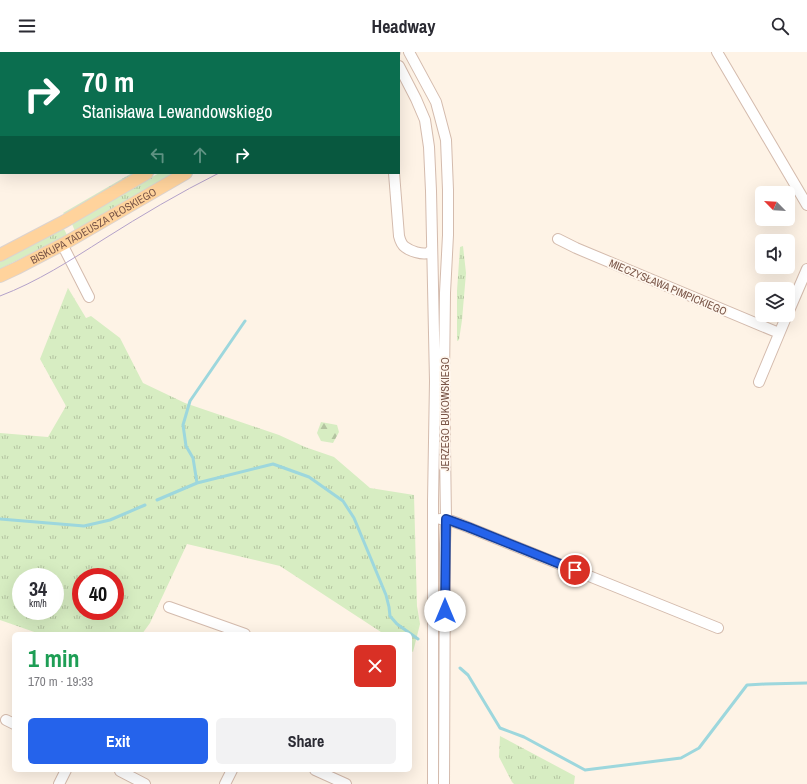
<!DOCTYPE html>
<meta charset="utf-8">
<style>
:root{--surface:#fff;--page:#f2f2f3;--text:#2b2b33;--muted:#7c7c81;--accent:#2563eb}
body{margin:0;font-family:"Archivo Narrow",sans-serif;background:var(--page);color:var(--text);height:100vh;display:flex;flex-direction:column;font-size:15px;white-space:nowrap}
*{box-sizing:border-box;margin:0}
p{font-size:13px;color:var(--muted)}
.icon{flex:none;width:22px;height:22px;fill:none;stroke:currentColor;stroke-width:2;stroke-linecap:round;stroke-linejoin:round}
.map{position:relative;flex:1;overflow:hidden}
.drawer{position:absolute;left:12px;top:580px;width:400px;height:140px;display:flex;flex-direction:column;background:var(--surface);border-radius:6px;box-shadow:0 4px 16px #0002}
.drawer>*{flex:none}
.guide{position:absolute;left:0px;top:0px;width:400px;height:122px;box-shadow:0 4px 16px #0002;background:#0b6e4f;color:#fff;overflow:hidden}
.needle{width:26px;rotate:294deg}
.controls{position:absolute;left:755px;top:134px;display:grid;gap:8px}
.controls a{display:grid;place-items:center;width:40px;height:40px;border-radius:6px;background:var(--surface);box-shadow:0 4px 16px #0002;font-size:20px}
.speed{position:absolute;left:12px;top:516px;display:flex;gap:8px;font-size:20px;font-weight:700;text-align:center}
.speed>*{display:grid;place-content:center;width:52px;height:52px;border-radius:50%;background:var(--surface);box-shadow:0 4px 16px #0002;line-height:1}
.speed small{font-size:10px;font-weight:400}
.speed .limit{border:6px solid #d22;background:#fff;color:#111}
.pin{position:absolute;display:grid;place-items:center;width:34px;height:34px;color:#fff;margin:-17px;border:2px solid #fff;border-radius:50%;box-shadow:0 1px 4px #0007}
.me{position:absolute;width:44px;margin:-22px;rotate:0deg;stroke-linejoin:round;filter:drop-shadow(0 0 3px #0008)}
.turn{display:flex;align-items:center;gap:14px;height:84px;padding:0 16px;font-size:18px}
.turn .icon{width:52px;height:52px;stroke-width:2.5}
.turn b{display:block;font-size:28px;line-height:34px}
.lanes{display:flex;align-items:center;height:38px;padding:0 16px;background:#0003;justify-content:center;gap:20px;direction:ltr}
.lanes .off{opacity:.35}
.round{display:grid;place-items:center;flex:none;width:42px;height:42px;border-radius:6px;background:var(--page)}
.overview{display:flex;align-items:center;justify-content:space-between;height:68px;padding:0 16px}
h1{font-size:24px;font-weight:700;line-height:30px;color:#1e9e55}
.primary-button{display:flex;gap:8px;margin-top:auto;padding:8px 16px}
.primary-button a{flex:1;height:46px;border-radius:6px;background:var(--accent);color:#fff;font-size:16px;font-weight:700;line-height:46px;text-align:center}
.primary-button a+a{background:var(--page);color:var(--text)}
header{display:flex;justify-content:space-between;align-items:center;height:52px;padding:0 16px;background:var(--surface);font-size:18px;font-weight:700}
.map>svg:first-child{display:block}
</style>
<header><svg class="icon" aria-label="menu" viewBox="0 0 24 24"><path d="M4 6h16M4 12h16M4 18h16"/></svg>Headway<svg class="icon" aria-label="search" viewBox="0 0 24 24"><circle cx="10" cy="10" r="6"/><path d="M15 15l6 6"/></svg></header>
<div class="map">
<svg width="807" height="732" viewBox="0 0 807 732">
<defs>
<pattern id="grass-tufts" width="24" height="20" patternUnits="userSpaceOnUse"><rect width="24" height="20" fill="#d7edc2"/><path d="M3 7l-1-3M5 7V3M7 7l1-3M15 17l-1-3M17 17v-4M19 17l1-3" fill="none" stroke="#b3c3a0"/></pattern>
<pattern id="forest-firs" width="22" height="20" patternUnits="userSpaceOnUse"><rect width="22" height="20" fill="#d7edc2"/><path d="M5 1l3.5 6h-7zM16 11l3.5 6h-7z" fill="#b3c3a0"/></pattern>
</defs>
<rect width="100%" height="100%" fill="#fef3e6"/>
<!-- grass -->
<path fill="url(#grass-tufts)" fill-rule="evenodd" d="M132,121H135L64,162L63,161Z
M159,121H174L75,179L72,172Z
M64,177L67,183L0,217V209Z
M463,194L466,221L462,268L459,288L457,289V239L460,195Z
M68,236L86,266L91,264L120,286L143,331L185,351L279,383L305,395L334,405L370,436L414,443L417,554L420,572L413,600L410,598V582H384L280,514L187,492L150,571L142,582H40L0,568V381L48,385L66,354L40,307ZM21,525H55V559H21ZM81,525H115V559H81Z
M500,684L575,724L574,732H514L512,730L499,705Z"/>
<!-- forest -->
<path fill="url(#forest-firs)" d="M321,370L337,373L339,380L333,391L321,389L317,381Z"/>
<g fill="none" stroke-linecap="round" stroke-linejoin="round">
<!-- stream -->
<path stroke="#9dd7dd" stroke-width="3" d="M197,431L193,406L186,394L183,373L190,349L245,269
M157,448L197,431L273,412L309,425L343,449L354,466L386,543L389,555L390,564L397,572L418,587
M0,467L84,474L110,468L145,453
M460,616L468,623L500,676L524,685L585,718L681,706L699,696L747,633L765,632L807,631"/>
<defs>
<path id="minor" d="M409,0L436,50L446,88L448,138V183L445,241L444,325L446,467L445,492L444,732
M717,0L807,153
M399,14L416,47L425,68L429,95L431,139L435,329L433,449V732
M394,121L399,184C400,188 402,193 405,195C410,199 422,203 428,201C430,200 431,198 432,197
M558,187L576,196L779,281
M62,192L89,245
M788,261L807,217
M759,330L787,263
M440,467H446L460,472L718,576
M169,555L245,582
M6,668L14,672
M315,718L346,732
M120,719L145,732
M59,732L66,718
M225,732L232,718"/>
<g id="major">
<path d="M353,1L355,0"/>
<path d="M392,1L394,0"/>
<path d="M0,203L65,169L147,121"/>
<path id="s1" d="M0,224L17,216L67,190L186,121"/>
</g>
</defs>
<!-- minor casing -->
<use href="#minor" stroke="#d4bbad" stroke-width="12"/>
<!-- major casing -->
<use href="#major" stroke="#dcd3cf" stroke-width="14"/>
<!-- minor -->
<use href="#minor" stroke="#fff" stroke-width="10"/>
<!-- major -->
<use href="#major" stroke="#ffd39c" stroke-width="12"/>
<!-- tram -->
<path stroke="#b4a2ca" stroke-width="1" d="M359,0V1
M365,0L366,1
M0,244C37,230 71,208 104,187C142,163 179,141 219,121"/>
</g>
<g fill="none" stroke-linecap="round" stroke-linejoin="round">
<defs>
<path id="route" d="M445,559L446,467L468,475L575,518"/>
</defs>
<!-- route casing -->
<use href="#route" stroke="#184099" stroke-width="10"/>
<!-- route -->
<use href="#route" stroke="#2563eb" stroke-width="7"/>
</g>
<g text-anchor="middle" stroke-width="3.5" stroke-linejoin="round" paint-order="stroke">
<!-- street labels -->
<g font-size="11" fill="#7a5648" stroke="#fff7ee">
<text dy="4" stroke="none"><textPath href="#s1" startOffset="106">BISKUPA TADEUSZA PŁOSKIEGO</textPath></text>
<text transform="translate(668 235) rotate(23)" y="4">MIECZYSŁAWA PIMPICKIEGO</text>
<text transform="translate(445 362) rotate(-90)" y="4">JERZEGO BUKOWSKIEGO</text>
</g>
</g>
</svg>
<div class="controls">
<a><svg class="needle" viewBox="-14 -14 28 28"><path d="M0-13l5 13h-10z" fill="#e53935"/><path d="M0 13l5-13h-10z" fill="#7c7c81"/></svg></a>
<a><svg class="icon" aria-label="sound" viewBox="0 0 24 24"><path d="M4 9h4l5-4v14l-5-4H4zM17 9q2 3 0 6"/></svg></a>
<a><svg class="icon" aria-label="layers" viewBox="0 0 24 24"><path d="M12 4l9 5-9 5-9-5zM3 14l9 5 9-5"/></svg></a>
</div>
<div class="speed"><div>34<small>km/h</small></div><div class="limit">40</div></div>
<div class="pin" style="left:575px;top:518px;background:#d93025"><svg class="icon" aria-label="arrive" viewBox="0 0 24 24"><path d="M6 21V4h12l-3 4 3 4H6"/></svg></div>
<svg class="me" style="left:445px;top:559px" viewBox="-20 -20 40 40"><circle r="19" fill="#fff"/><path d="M0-13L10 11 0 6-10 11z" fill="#2563eb"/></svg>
<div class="guide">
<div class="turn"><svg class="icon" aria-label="right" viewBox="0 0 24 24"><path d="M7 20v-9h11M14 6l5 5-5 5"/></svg><div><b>70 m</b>Stanisława Lewandowskiego</div></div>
<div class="lanes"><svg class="icon off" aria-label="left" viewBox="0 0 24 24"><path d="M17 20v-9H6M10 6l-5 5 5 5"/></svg><svg class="icon off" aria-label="ahead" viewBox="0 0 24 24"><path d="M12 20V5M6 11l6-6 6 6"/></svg><svg class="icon" aria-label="right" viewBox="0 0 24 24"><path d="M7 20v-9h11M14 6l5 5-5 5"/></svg></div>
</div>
<section class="drawer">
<div class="overview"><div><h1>1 min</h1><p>170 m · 19:33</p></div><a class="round" style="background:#d93025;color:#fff"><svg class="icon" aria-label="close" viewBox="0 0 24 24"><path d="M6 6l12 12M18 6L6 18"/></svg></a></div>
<div class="primary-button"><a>Exit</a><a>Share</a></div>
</section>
</div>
